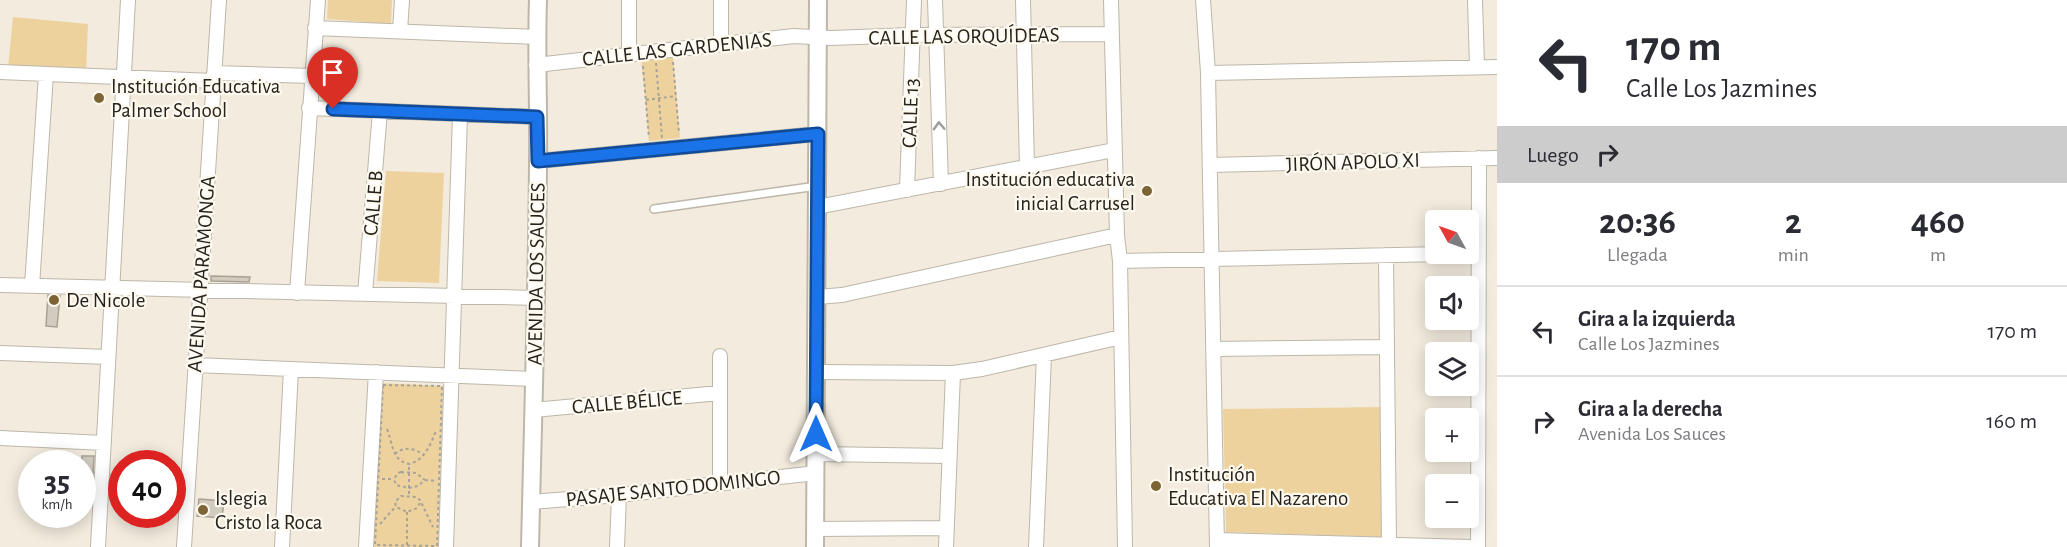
<!DOCTYPE html>
<html lang="es">
<meta charset="utf-8">
<style>
:root{--surface:#fff;--page:#f2f2f3;--text:#2b2b33;--muted:#7c7c81;--line:#e1e1e2}
body{margin:0;font-family:"Alegreya Sans",sans-serif;background:var(--page);color:var(--text);height:100vh;display:flex;flex-direction:column;font-size:22px;white-space:nowrap}
*{box-sizing:border-box;margin:0}
p{font-size:20px;color:var(--muted)}
.icon{flex:none;width:33px;height:33px;fill:none;stroke:currentColor;stroke-width:2;stroke-linecap:round;stroke-linejoin:round}
.map{position:relative;flex:1;overflow:hidden}
.sheet{display:flex;flex-direction:column;background:var(--surface);width:570px}
.sheet>*{flex:none}
.top-card{background:#fff;color:var(--text);overflow:hidden}
.needle{width:39px;rotate:310deg}
.fabs{position:absolute;left:1425px;top:210px;display:grid;gap:12px}
.fabs a{display:grid;place-items:center;width:54px;height:54px;border-radius:6px;background:var(--surface);box-shadow:0 3px 15px #0003;font-size:30px}
.speed{position:absolute;left:18px;top:450px;display:flex;gap:12px;font-size:30px;font-weight:700;text-align:center}
.speed>*{display:grid;place-content:center;width:78px;height:78px;border-radius:50%;background:var(--surface);box-shadow:0 3px 15px #0003;line-height:1}
.speed small{font-size:15px;font-weight:400}
.speed .limit{border:9px solid #d22;background:#fff;color:#111}
.pin{position:absolute;display:grid;place-items:center;width:51px;height:51px;color:#fff;margin:-62px -26px;border-radius:50% 50% 50% 0;rotate:-45deg;box-shadow:0 0 6px #0007}
.pin .icon{rotate:45deg}
.me{position:absolute;width:66px;margin:-33px;rotate:0deg;stroke-linejoin:round;filter:drop-shadow(0 0 4px #0008)}
.turn{display:flex;align-items:center;gap:21px;height:126px;padding:0 30px;font-size:27px}
.turn .icon{width:78px;height:78px;stroke-width:2.5}
.turn b{display:block;font-size:42px;line-height:51px}
.then{display:flex;align-items:center;height:57px;padding:0 30px;background:#0003;gap:12px;font-size:22px}
.eta{display:flex;justify-content:space-evenly;align-items:center;height:102px;text-align:center}
.eta b{font-size:36px;font-weight:600;line-height:42px}
ul{padding:0;list-style:none}
li{display:flex;align-items:center;gap:18px;height:90px;padding:0 30px;border-top:2px solid var(--line)}
li div{flex:1}
li b{display:block;font-size:22px}
li em{font-style:normal}
main{display:flex;flex:1;min-height:0}
.map>svg:first-child{display:block}
</style>
<main>
<div class="map">
<svg width="1497" height="547" viewBox="0 0 1497 547">
<rect width="100%" height="100%" fill="#f2ebde"/>
<!-- green -->
<path fill="#edd29e" d="M328,0H392L391,24L327,19Z
M13,17L88,24L86,72L8,68Z
M673,55L680,138L649,141L641,58Z
M386,171L444,173L439,283L377,281Z
M381,383L443,386L438,547H374Z
M1382,407L1383,537L1226,532L1223,409Z"/>
<!-- building -->
<path fill="#d2cbbf" stroke="#a8a296" stroke-width="1.5" d="M211,276L250,277L249,282L211,281Z
M48,295L60,296L57,327L46,326Z
M82,456H94L92,493H82Z
M199,499L224,501L222,518L197,516Z"/>
<g fill="none" stroke-linecap="round" stroke-linejoin="round">
<defs>
<path id="service" d="M654,209L817,186"/>
<path id="minor" d="M629,0V54
M935,0L941,184
M1023,0L1027,167
M1111,0L1117,235L1120,261L1125,547
M1203,0L1208,73L1217,547
M1475,0L1477,67
M315,28L537,37
M400,31L402,0
M721,43V0
M536,65L794,36L831,38L912,35L1111,34
M0,72L213,81
M214,73L312,76
M1208,73L1497,67
M309,108L537,117
M538,161L817,134
M1210,165L1497,158
M907,190L914,0
M817,207L1114,150
M1386,255L1389,544
M1120,261L1442,254
M0,285L537,298
M32,286L46,74
M297,293L318,0
M365,294L380,111
M817,297L842,295L1117,235
M1213,349L1387,347
M0,353L108,357
M720,356V484
M195,365L534,379
M816,372L953,373L982,369L1121,337
M533,410L720,393
M0,438L104,443
M816,454L950,456
M531,502L619,495L816,473
M815,529L947,528
M1217,540L1472,547
M98,547L128,0
M184,547L219,0
M282,547L291,369
M366,547L376,372
M446,547L460,115
M617,547L619,495
M946,547L953,373
M1036,547L1044,355
M1478,547L1479,158"/>
<path id="tertiary" d="M530,547C533,419 537,292 538,164C539,109 536,55 538,0
M815,547L818,0"/>
</defs>
<!-- service casing -->
<use href="#service" stroke="#bdb7aa" stroke-width="10"/>
<!-- minor casing -->
<use href="#minor" stroke="#bdb7aa" stroke-width="16"/>
<!-- tertiary casing -->
<use href="#tertiary" stroke="#bdb7aa" stroke-width="20"/>
<!-- path -->
<path stroke="#a8a399" stroke-width="2" stroke-dasharray="3 3" stroke-linecap="butt" d="M673,62L679,134
M656,63L662,138
M643,66L649,138
M646,100L676,96
M383,385L442,386L437,546L375,545Z
M387,429C393,443 391,460 409,464C425,460 430,445 436,431
M395,454C404,446 414,448 424,455
M401,472L416,473L425,480L418,486L409,488L396,485L394,479L398,473Z
M382,479H394
M425,480L437,481
M409,494V464
M420,503L417,508L407,512L396,507L395,502L401,496L416,497L420,500L433,527
M380,524L396,506
M407,545V512"/>
<!-- service -->
<use href="#service" stroke="#fff" stroke-width="7"/>
<!-- minor -->
<use href="#minor" stroke="#fff" stroke-width="14"/>
<!-- tertiary -->
<use href="#tertiary" stroke="#fff" stroke-width="16"/>
</g>
<!-- one-way arrows -->
<defs><path id="oneway-chevron" d="M-2-3.5L2.5 0L-2 3.5" fill="none" stroke-width="1.6" stroke-linecap="round" stroke-linejoin="round" transform="scale(1.5)"/></defs>
<use stroke="#9d9c9a" href="#oneway-chevron" transform="translate(939 126) rotate(-92)"/>
<g fill="none" stroke-linecap="round" stroke-linejoin="round">
<defs>
<path id="route" d="M333,109L537,117L538,161L818,134L816,434"/>
</defs>
<!-- route casing -->
<use href="#route" stroke="#114b97" stroke-width="15"/>
<!-- route -->
<use href="#route" stroke="#1a73e8" stroke-width="10"/>
</g>
<!-- markers -->
<g fill="#7c6435" stroke="#fef9ee" stroke-width="2">
<circle cx="99" cy="98" r="6"/>
<circle cx="1147" cy="191" r="6"/>
<circle cx="54" cy="300" r="6"/>
<circle cx="1156" cy="486" r="6"/>
<circle cx="203" cy="510" r="6"/>
</g>
<g text-anchor="middle" stroke-width="4.5" stroke-linejoin="round" paint-order="stroke">
<!-- street labels -->
<g font-size="21" fill="#26231f" stroke="#fef9ee">
<text transform="translate(964 36) rotate(-1)" y="7">CALLE LAS ORQUÍDEAS</text>
<text transform="translate(677 49) rotate(-6)" y="7">CALLE LAS GARDENIAS</text>
<text transform="translate(910 113) rotate(-88)" y="7">CALLE 13</text>
<text transform="translate(1353 162) rotate(-2)" y="7">JIRÓN APOLO XI</text>
<text transform="translate(373 203) rotate(-85)" y="7">CALLE B</text>
<text transform="translate(201 274) rotate(-86)" y="7">AVENIDA PARAMONGA</text>
<text transform="translate(536 274) rotate(-89)" y="7">AVENIDA LOS SAUCES</text>
<text transform="translate(627 402) rotate(-5)" y="7">CALLE BÉLICE</text>
<text transform="translate(673 488) rotate(-6)" y="7">PASAJE SANTO DOMINGO</text>
</g>
<!-- poi labels -->
<g font-size="21" fill="#26231f" stroke="#fef9ee" text-anchor="start">
<text x="111" y="93">Institución Educativa<tspan x="111" dy="24">Palmer School</tspan></text>
<text x="1135" y="186" text-anchor="end">Institución educativa<tspan x="1135" dy="24">inicial Carrusel</tspan></text>
<text x="66" y="307">De Nicole</text>
<text x="1168" y="481">Institución<tspan x="1168" dy="24">Educativa El Nazareno</tspan></text>
<text x="215" y="505">Islegia<tspan x="215" dy="24">Cristo la Roca</tspan></text>
</g>
</g>
</svg>
<div class="fabs">
<a><svg class="needle" viewBox="-14 -14 28 28"><path d="M0-13l5 13h-10z" fill="#e53935"/><path d="M0 13l5-13h-10z" fill="#7c7c81"/></svg></a>
<a><svg class="icon" aria-label="sound" viewBox="0 0 24 24"><path d="M4 9h4l5-4v14l-5-4H4zM17 9q2 3 0 6"/></svg></a>
<a><svg class="icon" aria-label="layers" viewBox="0 0 24 24"><path d="M12 4l9 5-9 5-9-5zM3 14l9 5 9-5"/></svg></a>
<a>+</a>
<a>−</a>
</div>
<div class="speed"><div>35<small>km/h</small></div><div class="limit">40</div></div>
<div class="pin" style="left:333px;top:109px;background:#d93025"><svg class="icon" aria-label="arrive" viewBox="0 0 24 24"><path d="M6 21V4h12l-3 4 3 4H6"/></svg></div>
<svg class="me" style="left:816px;top:434px" viewBox="-20 -20 40 40"><path d="M0-17L14 15 0 8-14 15z" fill="#1a73e8" stroke="#fff" stroke-width="4"/></svg>
</div>
<section class="sheet">
<div class="top-card">
<div class="turn"><svg class="icon" aria-label="left" viewBox="0 0 24 24"><path d="M17 20v-9H6M10 6l-5 5 5 5"/></svg><div><b>170 m</b>Calle Los Jazmines</div></div>
<div class="then">Luego<svg class="icon" aria-label="right" viewBox="0 0 24 24"><path d="M7 20v-9h11M14 6l5 5-5 5"/></svg></div>
</div>
<div class="eta">
<div><b>20:36</b><p>Llegada</p></div>
<div><b>2</b><p>min</p></div>
<div><b>460</b><p>m</p></div>
</div>
<ul>
<li><svg class="icon" aria-label="left" viewBox="0 0 24 24"><path d="M17 20v-9H6M10 6l-5 5 5 5"/></svg><div><b>Gira a la izquierda</b><p>Calle Los Jazmines</p></div><em>170 m</em></li>
<li><svg class="icon" aria-label="right" viewBox="0 0 24 24"><path d="M7 20v-9h11M14 6l5 5-5 5"/></svg><div><b>Gira a la derecha</b><p>Avenida Los Sauces</p></div><em>160 m</em></li>
</ul>
</section>
</main>
